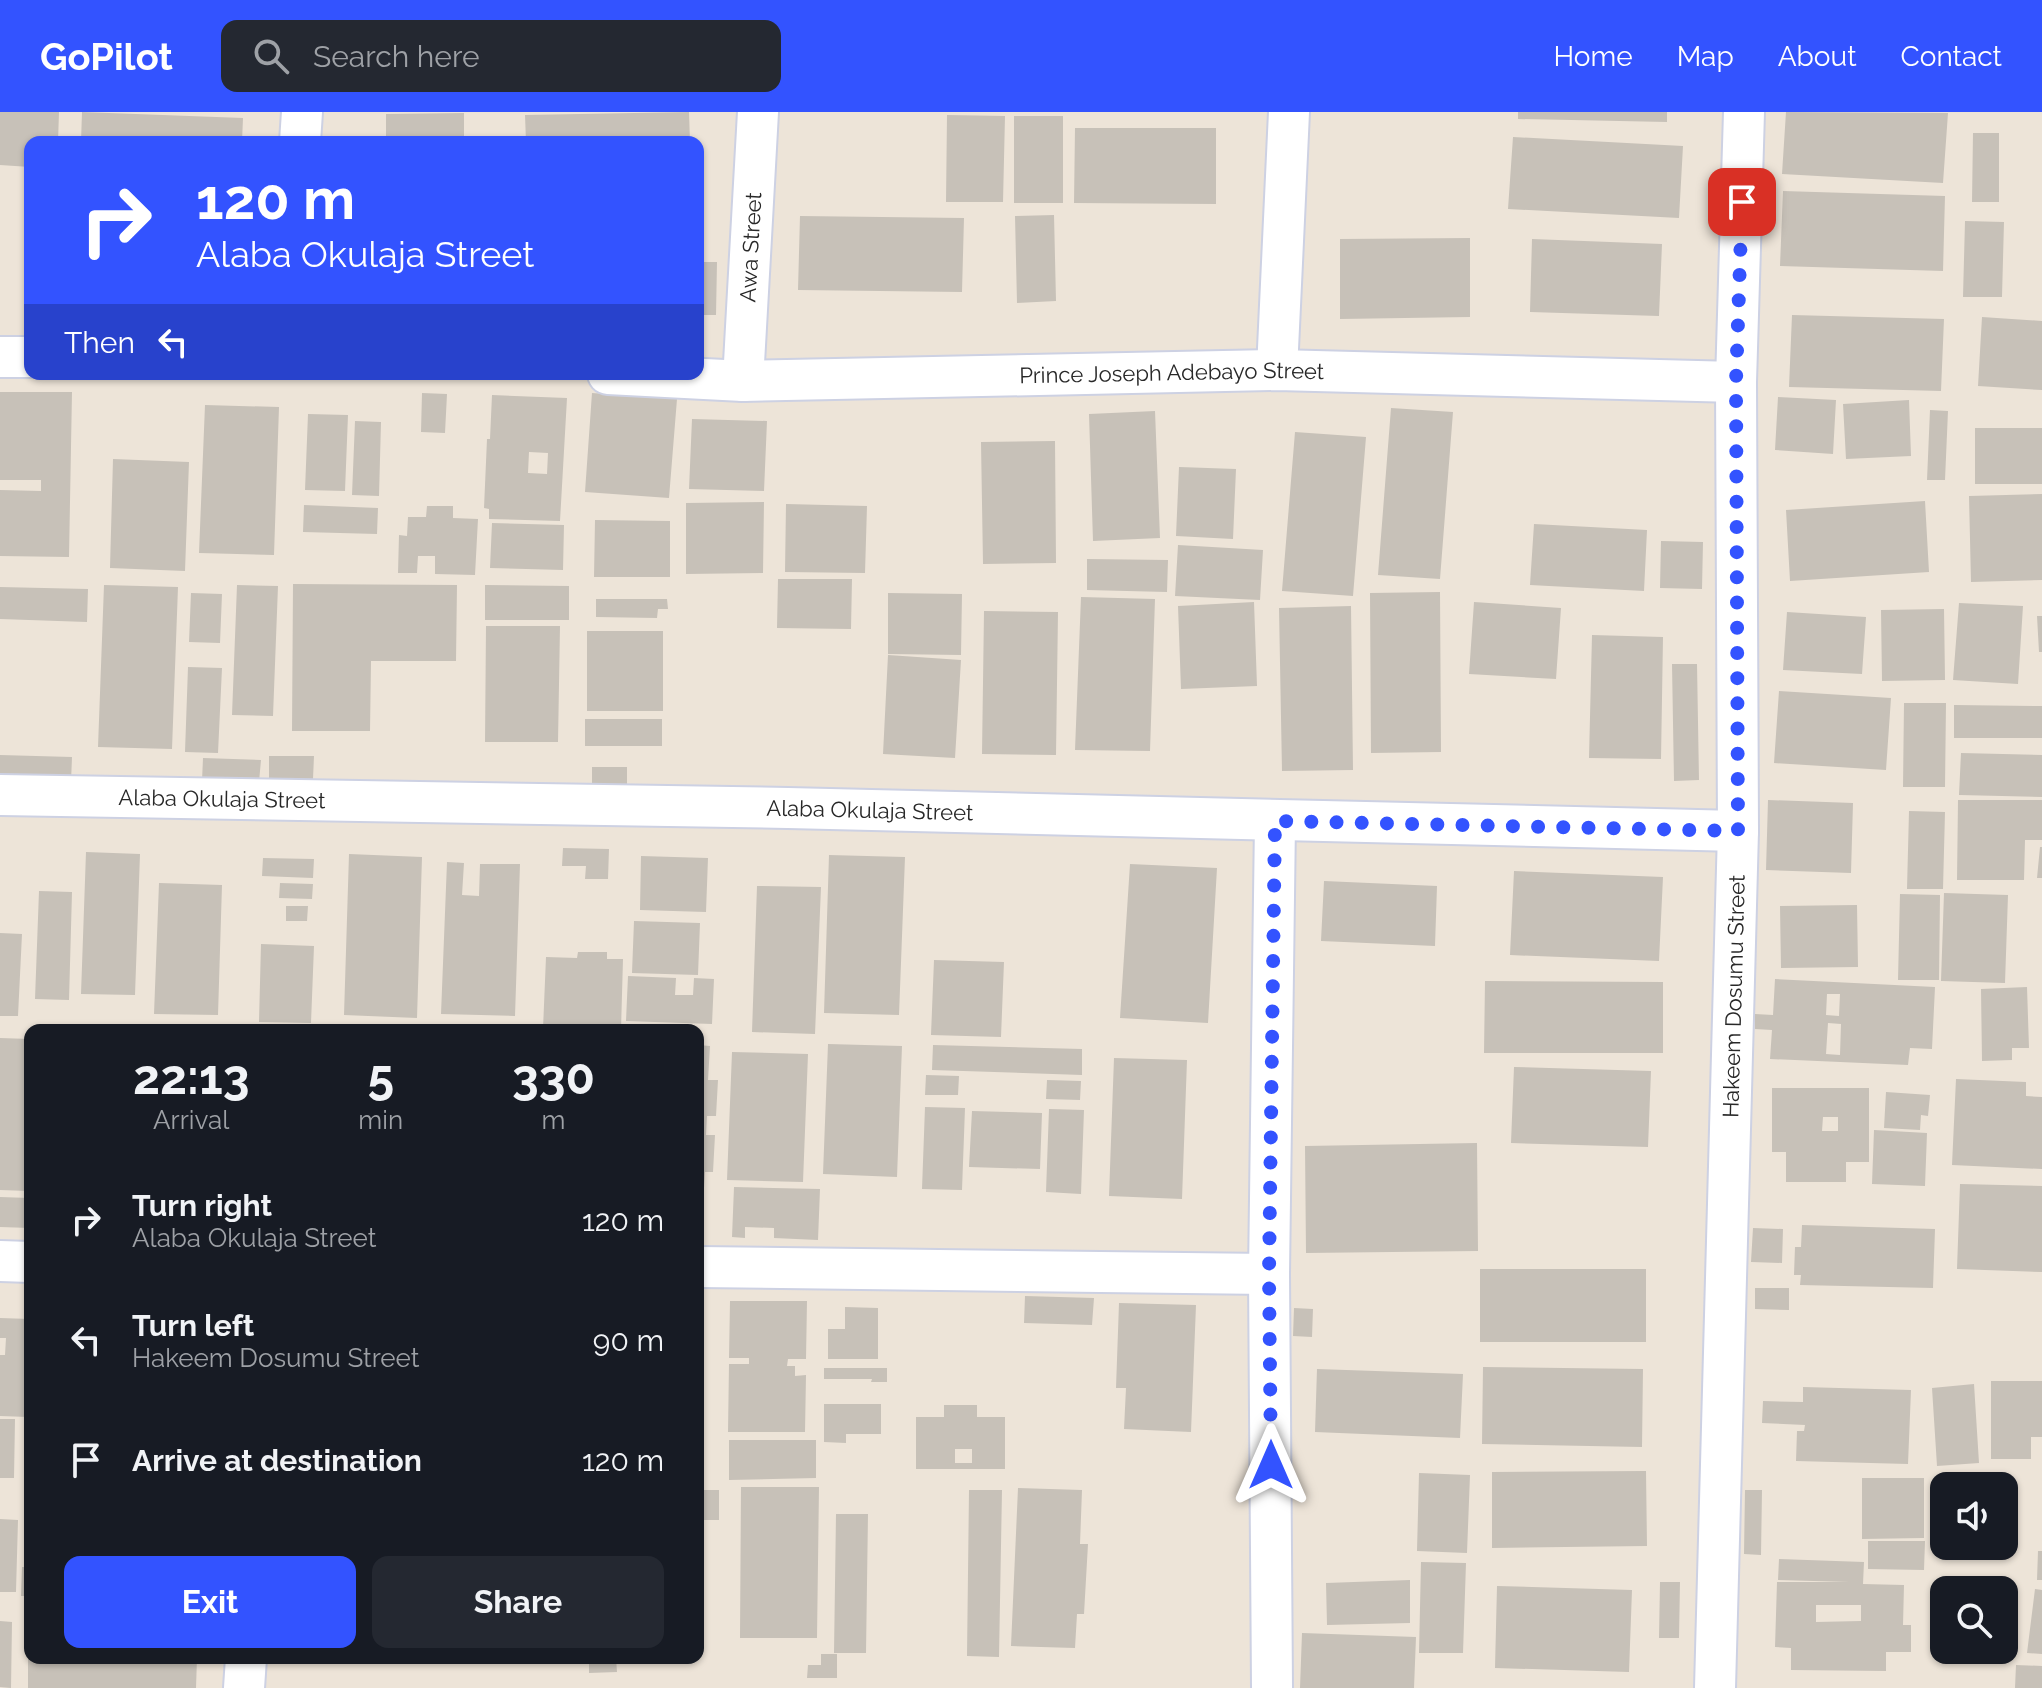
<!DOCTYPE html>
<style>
:root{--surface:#171b24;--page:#242831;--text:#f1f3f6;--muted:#9ea1a6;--accent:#3353ff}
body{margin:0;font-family:Raleway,sans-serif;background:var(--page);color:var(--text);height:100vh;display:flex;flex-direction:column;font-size:30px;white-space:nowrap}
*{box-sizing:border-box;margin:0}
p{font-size:26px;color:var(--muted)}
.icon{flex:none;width:44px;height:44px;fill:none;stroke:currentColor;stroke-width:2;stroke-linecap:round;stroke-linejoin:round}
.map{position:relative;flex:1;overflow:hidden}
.drawer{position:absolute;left:24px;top:912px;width:680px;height:640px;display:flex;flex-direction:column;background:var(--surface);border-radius:16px;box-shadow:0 2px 6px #0004}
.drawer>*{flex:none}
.banner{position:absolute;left:24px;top:24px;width:680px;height:244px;border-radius:16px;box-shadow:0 2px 6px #0004;background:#3353ff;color:#fff;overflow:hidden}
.fabs{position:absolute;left:1930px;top:1360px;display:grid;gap:16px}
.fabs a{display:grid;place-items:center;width:88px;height:88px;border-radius:16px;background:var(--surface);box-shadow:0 2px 6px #0004;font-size:40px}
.pin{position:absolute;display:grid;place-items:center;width:68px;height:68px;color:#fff;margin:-34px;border-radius:16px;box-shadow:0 4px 12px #0006}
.me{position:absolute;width:88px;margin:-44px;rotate:0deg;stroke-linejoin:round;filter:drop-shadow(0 0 6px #0008)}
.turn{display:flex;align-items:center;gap:28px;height:168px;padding:0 40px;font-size:36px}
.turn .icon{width:104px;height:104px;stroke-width:2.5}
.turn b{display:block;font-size:56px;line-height:68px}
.then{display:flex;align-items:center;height:76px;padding:0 40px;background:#0003;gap:16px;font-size:30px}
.eta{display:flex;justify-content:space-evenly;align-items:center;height:136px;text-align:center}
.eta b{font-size:48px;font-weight:700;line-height:56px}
.button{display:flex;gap:16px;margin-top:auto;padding:16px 40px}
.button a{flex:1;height:92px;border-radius:16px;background:var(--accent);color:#fff;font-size:32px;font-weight:700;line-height:92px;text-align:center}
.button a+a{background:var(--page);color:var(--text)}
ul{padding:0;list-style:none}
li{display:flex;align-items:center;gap:24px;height:120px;padding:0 40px}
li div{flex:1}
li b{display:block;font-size:30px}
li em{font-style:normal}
header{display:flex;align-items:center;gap:48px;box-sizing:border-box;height:112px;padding:0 40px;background:var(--accent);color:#fff}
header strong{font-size:38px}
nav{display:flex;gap:44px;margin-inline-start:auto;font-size:28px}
.search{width:560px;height:72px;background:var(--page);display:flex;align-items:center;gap:20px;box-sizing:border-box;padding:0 28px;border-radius:16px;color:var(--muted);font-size:30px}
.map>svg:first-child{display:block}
</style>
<header>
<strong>GoPilot</strong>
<div class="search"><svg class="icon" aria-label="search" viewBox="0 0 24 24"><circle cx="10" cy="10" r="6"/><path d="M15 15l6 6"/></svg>Search here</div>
<nav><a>Home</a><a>Map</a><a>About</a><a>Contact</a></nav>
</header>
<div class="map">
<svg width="2042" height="1576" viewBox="0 0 2042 1576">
<rect width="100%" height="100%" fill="#ede4d8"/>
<!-- building -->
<path fill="#c7c1b8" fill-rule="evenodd" d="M0,0H59L58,30H30V55L0,53Z
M82,0L243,6L242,30H81Z
M689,0L690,30H526L525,3Z
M1518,0H1667V10L1518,7Z
M1786,0L1948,1L1943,71L1782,62Z
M464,1V30H360V26H386V2Z
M947,3L1005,4L1003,90H946Z
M1014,4H1063V91H1014Z
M1075,16H1216V92L1074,91Z
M1973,21H1999V90H1972Z
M1513,25L1683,34L1679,106L1508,97Z
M1783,79L1945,84L1943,159L1780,154Z
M1054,103L1056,189L1017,191L1015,104Z
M800,104L964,106L962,180L798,178Z
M1965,109L2004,110L2002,185H1963Z
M1470,126V205L1340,207V127Z
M1532,127L1662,132L1659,204L1530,200Z
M27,137H30V195H26Z
M698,150H717L716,203H698Z
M1792,203L1944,207L1941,279L1789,275Z
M1982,205L2042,209V278L1978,274Z
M0,280H72L69,445L0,444V378L41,379V368H0Z
M422,281L447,282L445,321L421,320Z
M592,281L677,287L669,386L585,380Z
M492,283L567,286L560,409L489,407V397L484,396L487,327H490ZM529,340L548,341L547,362L528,361Z
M1778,285L1836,288L1833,342L1775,338Z
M1909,288L1911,344L1846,347L1843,292Z
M205,293L279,295L274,443L199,441Z
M1391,296L1453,300L1440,467L1378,463Z
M1930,298L1948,299L1945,368H1927Z
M1155,299L1160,426L1093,429L1089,302Z
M308,302L348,303L345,379L305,378Z
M692,307L767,309L764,379L689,377Z
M355,309L381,310L379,384L352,383Z
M1975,316H2042V372H1975Z
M1295,320L1366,325L1353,484L1282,479Z
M1055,329L1056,451L983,452L981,330Z
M113,347L189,350L185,459L110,456Z
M1179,355L1236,357L1233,427L1176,424Z
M2042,382V468L1971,470L1969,384Z
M1925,389L1929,460L1790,469L1786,398Z
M764,390L763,461L686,462V391Z
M786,392L867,394L865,461L785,460Z
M304,393L378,396L377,422L303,420Z
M427,394H453V406L478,407L475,463L435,462V444H418L417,461H398L399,423L407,424L408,405H426Z
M595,408L670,409V465H594Z
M492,411L564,413L563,458L490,456Z
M1534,412L1647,418L1644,479L1530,473Z
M1661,429L1703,430L1702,477L1660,476Z
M1178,433L1263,438L1260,488L1175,484Z
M1087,447L1168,448L1167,480L1087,478Z
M778,467H852L851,517L777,516Z
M293,472L457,473L456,549H371L370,619H292Z
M104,473L178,475L172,637L98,635Z
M237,473L278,474L273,604L232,603Z
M485,473L569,474V508H485Z
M0,475L88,477L87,510L0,507Z
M1440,480L1441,640L1371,641L1370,481Z
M191,481L222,482L220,531L189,530Z
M888,481L962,482L961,543L888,542Z
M1081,485L1155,487L1150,639L1075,638Z
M596,487H667L668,497H658L657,506L596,505Z
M1254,490L1257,574L1181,577L1178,494Z
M1474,490L1561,496L1556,567L1469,562Z
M1959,491L2023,494L2018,572L1953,568Z
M1351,494L1353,658L1282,659L1279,496Z
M1944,497L1945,568L1882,569L1881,498Z
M984,499L1058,500L1056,643L982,642Z
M1787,500L1866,505L1862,562L1783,558Z
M2037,504H2042V540H2039Z
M486,514H560L558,630H485Z
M587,519H663V599H587Z
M1592,523L1663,525L1661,647L1589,646Z
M888,543L961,548L955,646L883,642Z
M1672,552H1697L1699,668L1674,669Z
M188,555L222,556L218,641L185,640Z
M1779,579L1891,586L1886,658L1774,651Z
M1904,591H1946L1945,675H1903Z
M1954,593L2042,594V626H1954Z
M585,607H662V634H585Z
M1961,641L2042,643V685L1959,683Z
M0,643L72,645L71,670L0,668Z
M269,644H314L313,667H269Z
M203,646L261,648L259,670L202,669Z
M592,655H627V675H592Z
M1768,688L1853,691L1851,761L1766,758Z
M1958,688H2042V728H2025L2024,768H1957Z
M1909,699L1945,700L1943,777H1907Z
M2040,735H2042V766H2037Z
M563,736L609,737L608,767H585L586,754H562Z
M86,740L140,742L135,883L81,882Z
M349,742L422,745L417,906L344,903Z
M829,743L905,745L899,903L824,901Z
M641,744L708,746L706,800L640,798Z
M263,746L314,747L313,766L262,764Z
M447,750L464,751L462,783L479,784L480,752H520L515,904L441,902Z
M1130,752L1217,756L1208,911L1120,906Z
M1514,759L1663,765L1659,849L1510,843Z
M1324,769L1437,774L1435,834L1321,829Z
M159,771L222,773L218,903L154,902Z
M280,771L313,772L312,787L279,786Z
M757,774L821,775L815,922L752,920Z
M39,779L72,780L69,888L35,887Z
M1944,781L2008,783L2005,871L1941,869Z
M1900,782L1940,783L1939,868H1898Z
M1857,793L1858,855L1781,856L1780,794Z
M286,794H308L307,809H286Z
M634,809L700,811L698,863L632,861Z
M0,821L22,822L18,904H0Z
M261,832L314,834L311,911L259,910Z
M578,840H607V847H623L621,918L543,917L546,845L577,846Z
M934,848L1004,850L1001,925L931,923Z
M628,864L676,866L675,883H693L694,866L714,867L712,912L626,909Z
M1775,867L1935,875L1932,937L1910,936L1908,953L1770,947L1772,918L1755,917V902L1773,903ZM1827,882H1840L1839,904L1826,903ZM1828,911L1841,912L1840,943L1826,942Z
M1485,869L1663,870V941H1484Z
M2027,875L2029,936H2012V948L1982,949L1981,877Z
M0,926L30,927L28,1079L0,1078Z
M828,932L902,934L897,1065L823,1062Z
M698,933L710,934L708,968H718L716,1004H707L706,1023H715L713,1060H705L703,1092H698Z
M933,933L1082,937V963L932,958Z
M732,940L808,942L803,1070L727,1068Z
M1114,946L1187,948L1182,1087L1109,1084Z
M1514,955L1651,959L1648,1035L1511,1031Z
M926,963L959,964L958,983H925Z
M1956,967L2026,970V984L2042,985V1057L1952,1053Z
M1047,968L1081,969L1080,988L1046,987Z
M1772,976H1869V1050H1846V1070H1786V1040H1772ZM1823,1005H1838V1019H1822Z
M1886,980L1930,983L1928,1004L1921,1003L1920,1018L1884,1016Z
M925,995L965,996L962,1078L922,1077Z
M1049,997L1084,998L1081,1082L1046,1080Z
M972,999L1042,1001L1040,1057L969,1055Z
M1874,1018L1927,1021L1925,1074L1872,1072Z
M1477,1031L1478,1139L1306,1141L1305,1034Z
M1960,1072L2042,1074V1160L1957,1157Z
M734,1075L820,1077L818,1128L774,1126V1116L745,1115V1126L732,1125Z
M0,1085L30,1086V1116L0,1115Z
M1802,1113L1935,1117L1933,1176L1800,1173L1801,1163H1794L1795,1135H1801Z
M1753,1116L1783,1117L1782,1151L1751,1150Z
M1480,1157H1646V1230H1480Z
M1755,1176H1789V1198L1755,1197Z
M1025,1184L1094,1186L1092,1213L1024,1211Z
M730,1189H807L806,1247H788L787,1254H795V1264L806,1263L805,1320H728L729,1252H749V1246H729Z
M1119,1191L1196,1193L1191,1320L1124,1317L1126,1276H1116Z
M845,1195L878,1196V1247H828V1217H845Z
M1294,1196L1313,1197L1312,1225L1293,1224Z
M0,1206L30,1207L28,1305L0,1304V1243H5L6,1226H0Z
M1483,1255L1643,1257L1642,1335L1482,1332Z
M824,1256H887V1270H871L872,1267H824Z
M1317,1257L1463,1262L1460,1326L1315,1320Z
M1991,1269H2042V1325H2031V1347H1991Z
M1974,1272L1979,1351L1937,1354L1932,1276Z
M1803,1275L1911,1278L1908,1352L1796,1349L1797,1319H1804L1805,1313L1762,1311L1763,1289L1803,1290Z
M824,1292H881V1322H846V1331L824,1330Z
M944,1293H977V1305H1005V1357H916V1305H944ZM955,1337H972V1351H955Z
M0,1307H15L14,1366H0Z
M729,1328H816V1366L729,1368Z
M1646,1359L1647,1434L1492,1436V1360Z
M1419,1361L1470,1363L1467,1441L1417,1439Z
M1862,1366H1924V1426L1862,1427Z
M741,1375H819L817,1526H740Z
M1018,1376L1082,1378L1080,1432H1088L1084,1502H1077L1075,1536L1011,1534Z
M698,1378H719V1408H698Z
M969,1378H1002L999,1545L967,1544Z
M1745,1378H1762L1761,1443L1744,1442Z
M836,1402H868L866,1541H834Z
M0,1407L18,1408L16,1480H0Z
M1868,1429H1925L1924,1458L1868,1457Z
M2038,1439H2042V1468H2037Z
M28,1447H30V1484H21L22,1455H27Z
M1779,1447L1864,1450L1863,1472L1904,1473L1903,1513H1911V1540H1886V1559L1791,1558V1536L1775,1535L1777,1470H1849L1778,1468ZM1816,1493H1861V1509L1816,1510Z
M1421,1450L1466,1451L1463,1541H1419Z
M1410,1468V1511L1327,1513L1326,1471Z
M1660,1470H1680L1679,1526H1659Z
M1497,1474L1632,1478L1629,1560L1495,1556Z
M1934,1476H1944V1535H1934Z
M2004,1477H2011L2010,1535H2004Z
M2035,1477L2042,1478V1542L2027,1541Z
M0,1509L12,1510L11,1576L0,1575Z
M1302,1521L1416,1525L1414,1576H1300Z
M821,1542H837V1566H807L808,1553H821Z
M28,1546H197L196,1576H28Z
M589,1546H616L617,1560L589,1561Z
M2016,1553L2042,1554V1576H2015Z"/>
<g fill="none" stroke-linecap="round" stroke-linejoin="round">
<defs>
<g id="street">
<path d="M300,30L302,0"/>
<path d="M0,245H30"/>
<path d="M1277,258L1289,0"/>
<path id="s1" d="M608,262L743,269L1277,258L1736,270"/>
<path id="s2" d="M743,269L758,0"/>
<path id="s3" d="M0,683L788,696L1738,719"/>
<path d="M0,1149L30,1150"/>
<path d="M698,1155L1269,1162"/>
<path d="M244,1576L246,1546"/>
<path d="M1272,1576L1269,1162L1275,709"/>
<path id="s4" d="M1715,1576L1738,719L1736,270L1744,0"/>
</g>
</defs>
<!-- street casing -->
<use href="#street" stroke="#cdd1e3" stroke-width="44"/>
<!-- street -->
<use href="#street" stroke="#fff" stroke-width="40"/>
</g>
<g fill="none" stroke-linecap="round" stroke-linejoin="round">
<!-- route -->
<path stroke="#3353ff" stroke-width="14" stroke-dasharray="0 25.2" d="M1271,1353L1269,1162L1275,709L1738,719L1736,270L1742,90"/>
</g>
<g text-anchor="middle" stroke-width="6" stroke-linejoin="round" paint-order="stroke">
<!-- street labels -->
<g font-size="22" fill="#282828" stroke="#fff">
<text dy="8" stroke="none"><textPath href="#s2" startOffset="134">Awa Street</textPath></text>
<text dy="8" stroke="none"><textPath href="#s1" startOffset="564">Prince Joseph Adebayo Street</textPath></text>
<text dy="8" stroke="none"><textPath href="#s3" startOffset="222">Alaba Okulaja Street</textPath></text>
<text dy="8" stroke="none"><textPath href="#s3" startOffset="870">Alaba Okulaja Street</textPath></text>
<text dy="8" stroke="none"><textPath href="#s4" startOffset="692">Hakeem Dosumu Street</textPath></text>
</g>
</g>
</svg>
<div class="fabs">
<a><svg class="icon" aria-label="sound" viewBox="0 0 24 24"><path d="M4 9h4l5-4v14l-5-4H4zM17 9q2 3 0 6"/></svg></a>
<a><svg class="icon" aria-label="search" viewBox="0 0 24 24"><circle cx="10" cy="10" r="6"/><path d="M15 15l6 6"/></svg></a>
</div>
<div class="pin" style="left:1742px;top:90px;background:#d93025"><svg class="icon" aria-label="arrive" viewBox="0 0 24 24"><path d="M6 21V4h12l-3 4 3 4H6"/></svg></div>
<svg class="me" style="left:1271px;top:1353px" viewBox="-20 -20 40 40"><path d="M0-17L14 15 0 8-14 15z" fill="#3353ff" stroke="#fff" stroke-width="4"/></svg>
<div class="banner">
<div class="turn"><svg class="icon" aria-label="right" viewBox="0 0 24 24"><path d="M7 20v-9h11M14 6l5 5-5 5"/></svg><div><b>120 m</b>Alaba Okulaja Street</div></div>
<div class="then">Then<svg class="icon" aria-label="left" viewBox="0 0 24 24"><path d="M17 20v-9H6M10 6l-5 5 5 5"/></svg></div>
</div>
<section class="drawer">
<div class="eta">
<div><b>22:13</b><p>Arrival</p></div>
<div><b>5</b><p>min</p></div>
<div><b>330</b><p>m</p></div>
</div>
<ul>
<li><svg class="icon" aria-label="right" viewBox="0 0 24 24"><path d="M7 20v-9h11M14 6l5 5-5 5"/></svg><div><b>Turn right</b><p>Alaba Okulaja Street</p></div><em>120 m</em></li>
<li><svg class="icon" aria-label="left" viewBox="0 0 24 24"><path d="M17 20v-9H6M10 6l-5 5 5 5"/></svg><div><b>Turn left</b><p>Hakeem Dosumu Street</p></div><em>90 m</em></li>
<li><svg class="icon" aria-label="arrive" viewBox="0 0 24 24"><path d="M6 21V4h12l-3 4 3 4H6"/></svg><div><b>Arrive at destination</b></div><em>120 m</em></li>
</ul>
<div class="button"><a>Exit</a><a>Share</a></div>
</section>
</div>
